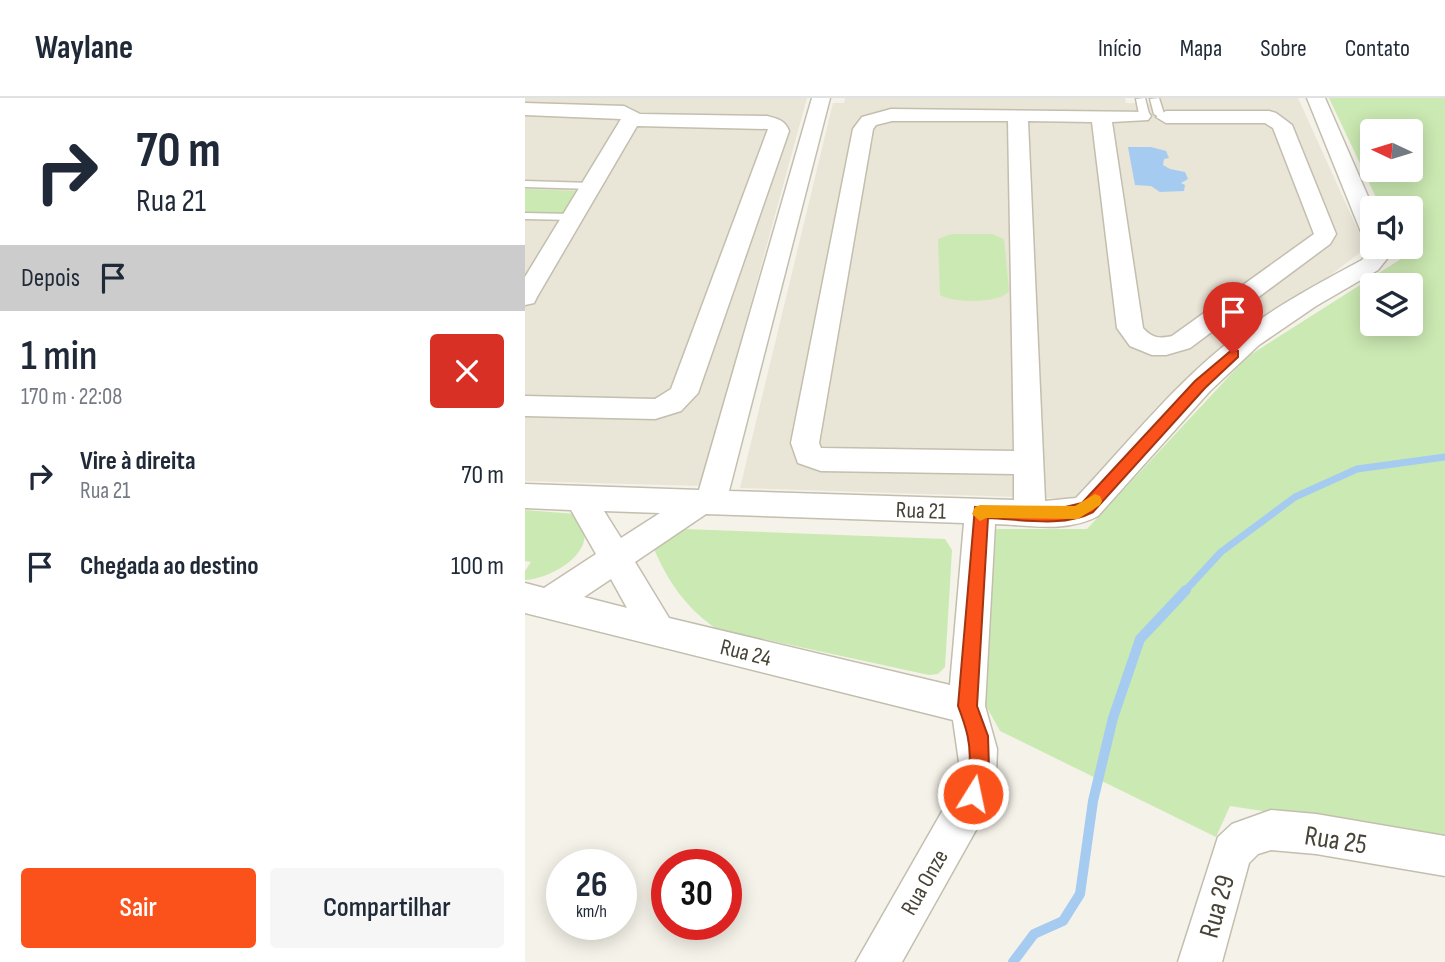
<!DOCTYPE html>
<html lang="pt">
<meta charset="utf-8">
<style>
:root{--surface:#fff;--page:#f6f6f7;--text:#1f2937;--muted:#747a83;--line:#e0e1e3;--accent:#fb511a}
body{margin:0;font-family:"Sofia Sans Condensed",sans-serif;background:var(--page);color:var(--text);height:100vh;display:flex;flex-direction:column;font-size:26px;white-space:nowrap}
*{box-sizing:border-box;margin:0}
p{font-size:23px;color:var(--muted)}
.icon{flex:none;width:38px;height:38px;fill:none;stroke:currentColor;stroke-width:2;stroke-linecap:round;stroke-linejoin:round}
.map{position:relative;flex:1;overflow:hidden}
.sheet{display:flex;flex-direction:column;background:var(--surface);width:525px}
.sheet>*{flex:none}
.guide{background:#fff;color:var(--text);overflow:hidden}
.needle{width:46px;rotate:274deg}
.fabs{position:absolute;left:835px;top:21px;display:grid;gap:14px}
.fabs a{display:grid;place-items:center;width:63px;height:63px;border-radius:7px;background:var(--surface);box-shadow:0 4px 18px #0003;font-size:35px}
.speed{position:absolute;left:21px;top:751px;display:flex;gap:14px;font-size:35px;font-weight:700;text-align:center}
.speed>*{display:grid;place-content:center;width:91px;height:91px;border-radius:50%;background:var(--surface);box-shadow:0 4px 18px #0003;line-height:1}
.speed small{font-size:18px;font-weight:400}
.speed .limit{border:10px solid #d22;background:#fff;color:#111}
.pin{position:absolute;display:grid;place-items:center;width:60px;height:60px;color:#fff;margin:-72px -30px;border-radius:50% 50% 50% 0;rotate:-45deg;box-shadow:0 0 7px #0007}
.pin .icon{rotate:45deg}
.me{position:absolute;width:77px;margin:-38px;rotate:10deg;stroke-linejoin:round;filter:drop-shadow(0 0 5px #0008)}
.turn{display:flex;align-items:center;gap:24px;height:147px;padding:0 21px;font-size:32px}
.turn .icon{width:91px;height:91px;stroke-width:2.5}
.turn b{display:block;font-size:49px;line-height:60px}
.then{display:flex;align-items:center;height:66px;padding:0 21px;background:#0003;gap:14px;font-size:26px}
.round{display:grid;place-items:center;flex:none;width:74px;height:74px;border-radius:7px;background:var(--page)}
.head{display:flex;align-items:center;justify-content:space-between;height:119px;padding:0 21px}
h1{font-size:42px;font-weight:600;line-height:52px}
.cta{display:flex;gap:14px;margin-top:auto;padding:14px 21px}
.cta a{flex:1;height:80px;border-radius:7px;background:var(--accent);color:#fff;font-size:28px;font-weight:600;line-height:80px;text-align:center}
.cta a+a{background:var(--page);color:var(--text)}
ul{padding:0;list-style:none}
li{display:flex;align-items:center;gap:21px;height:91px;padding:0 21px}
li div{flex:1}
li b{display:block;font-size:26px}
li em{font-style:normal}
header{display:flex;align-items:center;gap:42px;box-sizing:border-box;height:98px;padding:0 35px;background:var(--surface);border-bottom:2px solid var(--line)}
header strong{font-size:33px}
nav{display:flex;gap:38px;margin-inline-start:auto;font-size:24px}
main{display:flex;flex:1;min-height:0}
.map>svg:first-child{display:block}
</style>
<header>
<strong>Waylane</strong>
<nav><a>Início</a><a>Mapa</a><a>Sobre</a><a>Contato</a></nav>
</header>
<main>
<section class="sheet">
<div class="guide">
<div class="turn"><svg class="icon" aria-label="right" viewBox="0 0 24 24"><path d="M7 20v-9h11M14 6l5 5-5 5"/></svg><div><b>70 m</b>Rua 21</div></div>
<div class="then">Depois<svg class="icon" aria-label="arrive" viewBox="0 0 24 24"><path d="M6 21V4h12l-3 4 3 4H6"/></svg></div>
</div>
<div class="head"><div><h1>1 min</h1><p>170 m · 22:08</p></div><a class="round" style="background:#d93025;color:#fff"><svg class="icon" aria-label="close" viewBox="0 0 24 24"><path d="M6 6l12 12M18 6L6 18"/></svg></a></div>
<ul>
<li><svg class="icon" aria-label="right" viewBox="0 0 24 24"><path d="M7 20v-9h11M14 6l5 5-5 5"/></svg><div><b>Vire à direita</b><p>Rua 21</p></div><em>70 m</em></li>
<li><svg class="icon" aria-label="arrive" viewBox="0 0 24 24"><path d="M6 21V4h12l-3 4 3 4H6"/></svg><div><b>Chegada ao destino</b></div><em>100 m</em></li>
</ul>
<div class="cta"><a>Sair</a><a>Compartilhar</a></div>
</section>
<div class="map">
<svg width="920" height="864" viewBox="0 0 920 864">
<rect width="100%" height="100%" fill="#f5f2e9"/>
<!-- residential -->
<path fill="#e9e5d7" d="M0,0H282L176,388L0,383Z
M320,0H600L601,5L632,6V0H773L841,150L631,310L553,401L215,390L308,5H319Z"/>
<!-- green -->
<path fill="#cbe9b2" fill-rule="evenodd" d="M804,0H920V741L705,708L691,739L475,633L459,604L471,431H562L722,259L879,159L875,149H886V110H856ZM847,33H886V72H847ZM847,187H886V226H847Z
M0,91L52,93L55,94L47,111L39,115L0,114Z
M427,136H467L479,141L484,193C475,206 427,205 415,197L413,141Z
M0,412L50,416C81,448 31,480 0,482V473L6,464L0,463Z
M159,431L420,441L427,452L420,569L413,576L404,577L192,531C162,511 143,484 129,451Z"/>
<!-- water -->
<path fill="#a6cbf1" d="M603,49H626L641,53L644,60L639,61L638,67L645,71L660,74L663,81L656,85L660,87L659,93L635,94L626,88L610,87Z"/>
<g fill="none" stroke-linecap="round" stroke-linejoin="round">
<!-- stream-far1 -->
<path stroke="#a6cbf1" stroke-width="7" d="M659,494L696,454L770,399L832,371L920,359"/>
<!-- stream -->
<path stroke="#a6cbf1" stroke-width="10" d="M488,864L509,836L538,823L555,796L568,703L588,620L615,541L661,492"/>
<defs>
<path id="lane" d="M620,0L624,16L619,19L614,16L611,1Z
M634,0L639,16L634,19L629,16L625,1Z
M0,83L67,85L72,88L67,91L0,89Z
M0,115L48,116L54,119L48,122L0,121Z"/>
<path id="street" d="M287,0H305L204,393L489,402V376L296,373L273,365L266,345L328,31L337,19L366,11L623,14L626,18L623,22L587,24L618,230C627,240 634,241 647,238L789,136L748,30L740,25H641L631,19L641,13H744L751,15L767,27L811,136L805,146L665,250L641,257H627L605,248L592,230L567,24L503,23L520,403L551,400C604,344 655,279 717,234C755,206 796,184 837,162L841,156L840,149L844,144L847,143V149H863L865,157L853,172L791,208L734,247L685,293L573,418C542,435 504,427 470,426L460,608L472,651L471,677L451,732L377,864H331L427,696L434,664L428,622L0,515V485L19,490L71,456L46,412L0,410V386L174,392ZM367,23H483L489,353L296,350L294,345L348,31L351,27ZM79,413L135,415L96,440ZM181,416L439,425L425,587L144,520L110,464ZM86,481L102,510L59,499Z
M782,0H800L848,110L847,141L839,139L836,134Z
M0,5L99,8L115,16L242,18C253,21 260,22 264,33L173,295L156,313L130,321L0,318V298L130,301L146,291L243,31L112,28L12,199L9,205L0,207V179L96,21L0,17Z
M746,712L791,716L920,738V778L791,756L746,752L733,756L724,765L697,864H653L693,739L707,726Z"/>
</defs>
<!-- lane casing -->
<use href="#lane" stroke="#c3beae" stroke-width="3"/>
<!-- street casing -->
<use href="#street" stroke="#c3beae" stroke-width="3"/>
<!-- lane -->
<use href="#lane" fill="#fff" fill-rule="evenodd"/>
<!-- street -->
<use href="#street" fill="#fff" fill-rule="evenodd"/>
</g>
<!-- route -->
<path fill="#fb511a" stroke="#a33511" stroke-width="2" d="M708,251L713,253V259L680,290L568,414C538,430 495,421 463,420L452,608L463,638L464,670L455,703L448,706L441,703C436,691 443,682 444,670C447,647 441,629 433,608L450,409L536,410L557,405L670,283Z"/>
<!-- slow -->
<path fill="#f59e0b" d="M570,396L575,398L577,403L575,407L553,421L461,420L455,423L447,416L450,409L455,407L550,408Z"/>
<g text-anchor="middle" stroke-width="5" stroke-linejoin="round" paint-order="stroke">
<!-- street labels -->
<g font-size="23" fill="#484337" stroke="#fff">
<text transform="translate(396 412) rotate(2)" y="8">Rua 21</text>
<text transform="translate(221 554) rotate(14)" y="8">Rua 24</text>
<text transform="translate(399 784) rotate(-60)" y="8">Rua Onze</text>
</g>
<!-- near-street labels -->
<g font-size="28" fill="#484337" stroke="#fff">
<text transform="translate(811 741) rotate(9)" y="10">Rua 25</text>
<text transform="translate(691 808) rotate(-74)" y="10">Rua 29</text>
</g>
</g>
</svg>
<div class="fabs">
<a><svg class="needle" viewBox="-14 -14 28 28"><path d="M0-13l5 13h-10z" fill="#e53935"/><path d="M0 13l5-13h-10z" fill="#747a83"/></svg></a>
<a><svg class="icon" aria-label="sound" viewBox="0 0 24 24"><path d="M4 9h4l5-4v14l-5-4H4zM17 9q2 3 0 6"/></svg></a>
<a><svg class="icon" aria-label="layers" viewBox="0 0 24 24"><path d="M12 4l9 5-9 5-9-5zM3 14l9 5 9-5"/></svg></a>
</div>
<div class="speed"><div>26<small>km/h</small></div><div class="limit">30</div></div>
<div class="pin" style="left:708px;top:256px;background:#d93025"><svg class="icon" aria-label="arrive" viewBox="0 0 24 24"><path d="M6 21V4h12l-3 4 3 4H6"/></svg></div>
<svg class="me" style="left:448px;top:696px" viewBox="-20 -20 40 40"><circle r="17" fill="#fb511a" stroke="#fff" stroke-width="3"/><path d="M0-11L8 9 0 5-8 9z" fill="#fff"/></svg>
</div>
</main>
